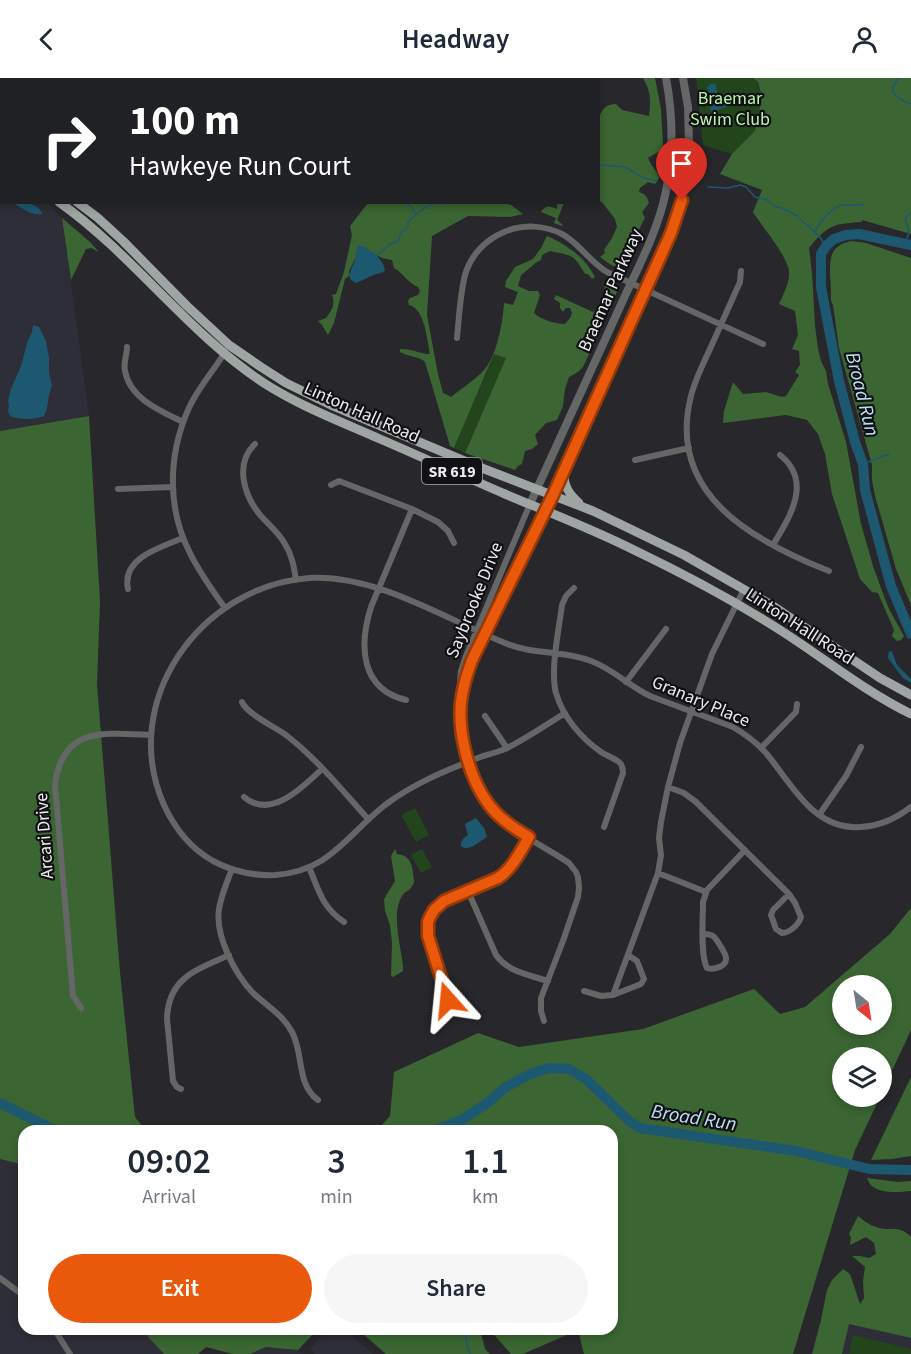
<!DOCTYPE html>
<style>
:root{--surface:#fff;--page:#f6f6f7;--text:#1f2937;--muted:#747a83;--accent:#ea580c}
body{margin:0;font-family:"Source Sans 3",sans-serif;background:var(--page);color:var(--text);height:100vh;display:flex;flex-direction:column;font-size:22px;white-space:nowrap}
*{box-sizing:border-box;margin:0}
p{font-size:20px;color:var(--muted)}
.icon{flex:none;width:33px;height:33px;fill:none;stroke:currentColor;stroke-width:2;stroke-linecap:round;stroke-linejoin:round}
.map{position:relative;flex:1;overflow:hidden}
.sheet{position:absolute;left:18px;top:1047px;width:600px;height:210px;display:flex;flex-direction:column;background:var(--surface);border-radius:18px;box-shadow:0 3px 9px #0003}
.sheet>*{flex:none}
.top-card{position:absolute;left:0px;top:0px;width:600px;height:126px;box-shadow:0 3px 9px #0003;background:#202124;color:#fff;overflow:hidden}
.needle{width:39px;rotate:150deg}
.controls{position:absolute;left:832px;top:897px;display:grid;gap:12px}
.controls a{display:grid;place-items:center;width:60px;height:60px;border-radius:50%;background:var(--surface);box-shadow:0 3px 9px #0003;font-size:30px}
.pin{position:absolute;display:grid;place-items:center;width:51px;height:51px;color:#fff;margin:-62px -26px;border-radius:50% 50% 50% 0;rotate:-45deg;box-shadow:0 0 6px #0007}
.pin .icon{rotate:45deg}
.me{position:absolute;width:66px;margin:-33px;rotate:342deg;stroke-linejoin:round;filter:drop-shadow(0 0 4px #0008)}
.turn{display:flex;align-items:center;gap:21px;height:126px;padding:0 30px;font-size:27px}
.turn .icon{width:78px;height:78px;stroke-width:2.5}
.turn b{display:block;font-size:42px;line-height:51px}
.eta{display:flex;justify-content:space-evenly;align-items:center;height:102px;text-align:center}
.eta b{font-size:36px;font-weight:600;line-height:42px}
.primary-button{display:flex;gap:12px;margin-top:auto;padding:12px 30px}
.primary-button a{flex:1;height:69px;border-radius:36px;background:var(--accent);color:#fff;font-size:24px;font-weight:600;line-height:69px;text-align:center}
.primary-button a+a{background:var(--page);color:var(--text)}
header{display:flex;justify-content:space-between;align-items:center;height:78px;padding:0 30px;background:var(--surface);font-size:27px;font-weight:600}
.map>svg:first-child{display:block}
</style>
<header><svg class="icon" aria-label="back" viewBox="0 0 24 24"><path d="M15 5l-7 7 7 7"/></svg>Headway<svg class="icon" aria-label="person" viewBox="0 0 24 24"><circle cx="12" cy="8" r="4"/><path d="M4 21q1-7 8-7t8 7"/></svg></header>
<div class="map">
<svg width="911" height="1276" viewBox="0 0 911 1276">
<rect width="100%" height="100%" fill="#28282c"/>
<!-- built -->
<path fill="#2e2e38" d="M0,100H1L2,124L48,125L62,140L89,338L0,353Z
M0,1081L24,1087V1251H145L148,1259L164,1276H0Z
M849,1246L911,1260V1276H842Z
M328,1251H349L350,1256L373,1276H315L310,1271Z
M266,1269L298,1272L303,1276H250Z"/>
<!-- green -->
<path fill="#22451c" d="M696,0H751L756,1L762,19L755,53L742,68L732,76L703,67Z
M495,275L506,280L465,375L454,370Z
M415,730L429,757L416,764L401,737Z
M422,771L432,789L421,795L411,777Z
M853,1257L911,1271V1276H849Z"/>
<!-- forest -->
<path fill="#3b6533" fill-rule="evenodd" d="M643,0H655L661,31L663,68L662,72L648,80C651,88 657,92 659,100L655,106L648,104L640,110L639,114C645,116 647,118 649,125L642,134L645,140L635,159L636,166L631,176L627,182L619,190L611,187L600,179L605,175L604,172L612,160L617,149L615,141L602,124L599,123V40C602,31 606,26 616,26L622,32L649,38C651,22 651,14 643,0Z
M753,0H911V156L862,142V144C832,146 828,147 809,170L812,195L815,247L818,271L821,283L826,293L828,306L846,364L861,446L873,488L885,521L890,533L904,558L901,562L897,563L892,558L894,552L878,515L872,514L860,501L832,416L825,376L818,356L807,342L786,337L723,345L724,333L733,304L743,316L766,314L782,319L786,318L799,297L795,294L800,287L799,273L792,271L798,257L795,233L779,226C783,217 790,204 789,194C789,180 761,147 753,134L762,112L720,96L732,76L755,53L762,19L758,4Z
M368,125H504L511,127L523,136L510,139L468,138L432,158L427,237L438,296L443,315L451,319C462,310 475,302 484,292C497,278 503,243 504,225L513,227L518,214L505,209L506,203L515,189L533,181L541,170L547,158C566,166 586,180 595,199L592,201L588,196H585C573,175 572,178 550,173L542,177L541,182C532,186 529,192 521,197L518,208L529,213H538L540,217L534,235C542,242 555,246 565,246L570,240L572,235L570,230H566L563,234L560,230V225L554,221L556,217L593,234C602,228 607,217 604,206L605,204L615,208L617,213L614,222L583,289L578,294L569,299L565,311L563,328L557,342L546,345L535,357L538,366L532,371L525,373L522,386L518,388L515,392L465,375L506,280L494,276L454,370L450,368L425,284C419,278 408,279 400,274V271C410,270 420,276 430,276C427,262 425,231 409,227L408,223L410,220L418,217L420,213L418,209C408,205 403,195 394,190L392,182C379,181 370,173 358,168L356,179L349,193L350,197L345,201L334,245L328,257L322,247L318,243L326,240C331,233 336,227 332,217L336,216L344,194L352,157L350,148Z
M557,125H564L557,142L563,147L562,148L554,145L556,140L541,134C545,127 550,128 557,131Z
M62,140L90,164L99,174L91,170L86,171L71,202Z
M851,163L866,165L911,180V527L896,491L875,418L872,402V387L839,270L833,227L831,223C831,214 831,206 830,197C830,179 830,168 851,163Z
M89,338L100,523L97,606L120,894L135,1039L146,1053H24V1087L0,1081V353Z
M395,771L397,776C408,777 412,784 413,795C413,798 414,801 414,804C412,812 405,813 402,818C399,822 397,832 397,836C396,853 401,871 403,888V893L393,899L391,898L392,865L390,847L385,833L384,821L395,803L391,778Z
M911,830V952L882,1014V980H843V1018L880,1019L855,1072L793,1276H584L578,1252L523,1276H511L489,1251H612V1053H373L381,1048L390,1038L394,994L478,955L519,969L643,951L754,911L780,936L805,929L890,856ZM843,908H882V946H843Z
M911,999V1078L892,1081L871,1082Z
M867,1100L898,1104L911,1103V1113C900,1114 881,1116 872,1108C870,1107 868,1102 867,1100Z
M858,1138C864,1143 871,1148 879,1150C893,1153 900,1147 911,1159V1260L849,1246L842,1276H812L821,1242L827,1212L832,1202L843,1191L850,1196L860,1226L864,1220L863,1203L865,1189L852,1178H860L869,1180L876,1176L874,1165L866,1159L850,1167L851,1159L849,1156Z
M145,1251H318L298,1272L266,1269L250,1276H233L206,1269L198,1276H164L148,1259Z
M362,1251H480L485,1271L490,1276H386L362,1255Z"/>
<!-- water -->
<path fill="#1d5871" d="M710,6H714L716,7L717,15L719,17L727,15L731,17L734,21C732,30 721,28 715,34L711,33L708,22L710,18L707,10Z
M13,125C22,124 38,124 42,136C32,138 22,130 13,125Z
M360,167C371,171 383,181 385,192L384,194C373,196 366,201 356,205L350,201C349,191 355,186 356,178C357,174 357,171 358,168Z
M33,247L39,249L46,263L49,280V295L52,308C47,318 49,329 44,338C33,342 20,342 10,338L8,333L9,327L8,323L11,311L21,288L28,262L32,254Z
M889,573L892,574L897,587L911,601V605L903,600L888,580Z
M476,740L484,750L487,759C482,762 474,769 468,770C457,771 460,761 468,757L465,746Z"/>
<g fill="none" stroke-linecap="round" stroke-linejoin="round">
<!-- stream -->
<path stroke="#1d5871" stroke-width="1.5" d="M899,0L893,9V15L903,23L911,26
M598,86C607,89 615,87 624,89C633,92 625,89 633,94C640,99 648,102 657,103
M708,109L728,110L740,107L746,109L755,119L767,122L775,128L786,132L797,138L819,158L826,168
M378,124L383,126L385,124
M404,124L411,128L415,135
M815,154C818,145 834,127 844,127C851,127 857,128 864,126
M905,165C911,153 908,152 905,140L911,135
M376,178L389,167L398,163L401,155L408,149V143C420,135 428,122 444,126L446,124
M863,386L889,376
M465,1251L467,1266L470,1276"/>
<!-- river -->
<path stroke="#1d5871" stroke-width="10" d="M911,167L859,156L846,157L834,161L826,168L821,176V209L824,225L839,303L855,364L863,386L865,412L891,508L911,556
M0,1025L56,1053
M434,1053L463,1041L486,1026L506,1009L530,996L549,990L569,991L586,1001L629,1043L640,1050L796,1073L869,1091L911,1092"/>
<!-- minor -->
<path stroke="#646766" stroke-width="6" d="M164,0L167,2
M583,0L584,2
M142,2L143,0
M485,2V0
M556,2L559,0
M741,193L740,204C730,226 720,249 710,271C703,286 695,302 691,318C666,416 753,463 829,493
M457,260C459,239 460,217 465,197C477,156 525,137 562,156C579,165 590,184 607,194L763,266
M127,269C127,277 123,285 125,293C130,321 161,333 183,344
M255,366C234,386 244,418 261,438C269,447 279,455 285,466C292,477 294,489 296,502
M635,382L689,370
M331,407L339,403L412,431L438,444L448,453L454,465
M118,411L172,409
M773,467C790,439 813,403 780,377
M574,510L566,518L562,527C559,551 550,592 556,615C563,639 581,660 601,674C607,678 617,681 621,686C623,690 623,691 623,695L604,749
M128,511C121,480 161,469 183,460
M225,530C212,512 199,494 190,475C167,431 168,378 188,332C197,311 213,294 225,274
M626,604L666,551
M459,618L461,593L466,578L530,426
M406,622C360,611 359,567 371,529L412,431
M242,624C247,636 275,649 286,657C317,681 342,712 368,741
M565,635C546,647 526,661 505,671C498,674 490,676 483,678C449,691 414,705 385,727C346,758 330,793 275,797C253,798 232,793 213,783C190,770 175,751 164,727C118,624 200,508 309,500C376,496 445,541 505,565C533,577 563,572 591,583C613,591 629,608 650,618L733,649C745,656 756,664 766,675C792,706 813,752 860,749C880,748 895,741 911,729
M485,638L507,670
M761,670L796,634L797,626
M668,709L684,715L696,724L789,816L795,825L801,839C799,846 790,855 782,855L776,851L771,837L773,832L789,816
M244,719C271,742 303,709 322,691
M819,737L846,698L861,669
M309,789C319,813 322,829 344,844
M232,791C227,804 221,818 219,831C215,858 235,896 253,915C267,928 283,937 292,954C304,976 296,1006 318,1022
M658,795L706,814
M468,813L496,877C508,894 529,897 548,903
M703,856C707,856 710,856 713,858C716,860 726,876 726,880C727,889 713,892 707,890C700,877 703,840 703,824L707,812L745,772
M584,913L601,918L613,917L658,795L661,777L659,760L661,744L668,709L680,665L712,576L744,511
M613,917L641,906L644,901L637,883L628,877
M81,930L73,918L55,707C62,648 104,655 151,657
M458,935L451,927L448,922L428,858C426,831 441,825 463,815C474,810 486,805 498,800C512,791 520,774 529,759
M544,943L541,933V920L563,863L578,819L579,810L578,799L576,794L569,785C547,770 516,756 498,737C470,709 454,652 462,614C468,585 483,560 496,534C513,500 530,466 546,432
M181,1011L177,1009L173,1003L167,941C168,900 196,892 229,877
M0,1200L24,1218
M54,1251L70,1276"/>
<!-- tertiary -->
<path stroke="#646766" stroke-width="8" d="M530,426C559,361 589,296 619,231C636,193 658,154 666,113C674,75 673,38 666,0
M546,432L646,212L677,141L686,104L689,67L688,29L683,0"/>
<!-- primary -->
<path stroke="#9fa5a3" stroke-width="9" d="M0,80L2,81
M0,92L2,93
M59,124C135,178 189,257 267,307C302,329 342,344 380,361C422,379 463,398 505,416C548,434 592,451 634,472C684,496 733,522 780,552C824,580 864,613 911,636
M77,124L98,140L123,163L187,228L229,267L261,289L286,305L331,327L474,387L593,433L684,477L773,528L880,600L911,617
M564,392C563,407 568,415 579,425"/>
</g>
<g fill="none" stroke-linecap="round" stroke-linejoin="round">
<defs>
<path id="route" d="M448,922L428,858V844L430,839L434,832L444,823L498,800C512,791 520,774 529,759C513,750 497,739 487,724C468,697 456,650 462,617C464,605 468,593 472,582L553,417L671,155L682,122"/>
</defs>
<!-- route casing -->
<use href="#route" stroke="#983908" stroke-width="15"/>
<!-- route -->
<use href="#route" stroke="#ea580c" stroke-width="10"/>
</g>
<g text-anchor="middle" stroke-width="4.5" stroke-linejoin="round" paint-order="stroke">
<!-- shield labels -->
<rect fill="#111113" stroke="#aaaaae" stroke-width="1.5" x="422" y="380" width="60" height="26" rx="4.5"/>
<g font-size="16" font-weight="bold" fill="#ececf0">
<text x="452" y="399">SR 619</text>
</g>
<!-- park labels -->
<g font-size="18" fill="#b7f7ab" stroke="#111113">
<text x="730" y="26">Braemar<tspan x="730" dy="21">Swim Club</tspan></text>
</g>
<!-- street labels -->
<g font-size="18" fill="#ececf0" stroke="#111113">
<text transform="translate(610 212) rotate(-66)" y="6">Braemar Parkway</text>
<text transform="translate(362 334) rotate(24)" y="6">Linton Hall Road</text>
<text transform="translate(474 522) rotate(-68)" y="6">Saybrooke Drive</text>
<text transform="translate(800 548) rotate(33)" y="6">Linton Hall Road</text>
<text transform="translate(701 623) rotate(23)" y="6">Granary Place</text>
<text transform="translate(44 758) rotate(-94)" y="6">Arcari Drive</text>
</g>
<!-- water labels -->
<g font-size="20" font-style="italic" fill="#bae1f4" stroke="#111113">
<text transform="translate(863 316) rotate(76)" y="7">Broad Run</text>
<text transform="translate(694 1039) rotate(9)" y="7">Broad Run</text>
</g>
</g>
</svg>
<div class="controls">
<a><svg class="needle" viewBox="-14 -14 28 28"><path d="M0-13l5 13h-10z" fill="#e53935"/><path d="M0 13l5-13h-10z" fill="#747a83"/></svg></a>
<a><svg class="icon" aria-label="layers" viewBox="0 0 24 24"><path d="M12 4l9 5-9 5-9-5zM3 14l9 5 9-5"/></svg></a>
</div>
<div class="pin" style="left:682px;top:122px;background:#d93025"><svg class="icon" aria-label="arrive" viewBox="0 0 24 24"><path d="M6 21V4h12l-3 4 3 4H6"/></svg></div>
<svg class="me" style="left:448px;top:922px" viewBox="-20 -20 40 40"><path d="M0-17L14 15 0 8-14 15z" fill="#ea580c" stroke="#fff" stroke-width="4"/></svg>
<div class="top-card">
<div class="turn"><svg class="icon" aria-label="right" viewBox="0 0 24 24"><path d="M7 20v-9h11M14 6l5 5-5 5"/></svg><div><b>100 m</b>Hawkeye Run Court</div></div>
</div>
<section class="sheet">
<div class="eta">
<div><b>09:02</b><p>Arrival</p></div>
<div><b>3</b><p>min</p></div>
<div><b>1.1</b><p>km</p></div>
</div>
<div class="primary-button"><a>Exit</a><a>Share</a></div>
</section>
</div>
